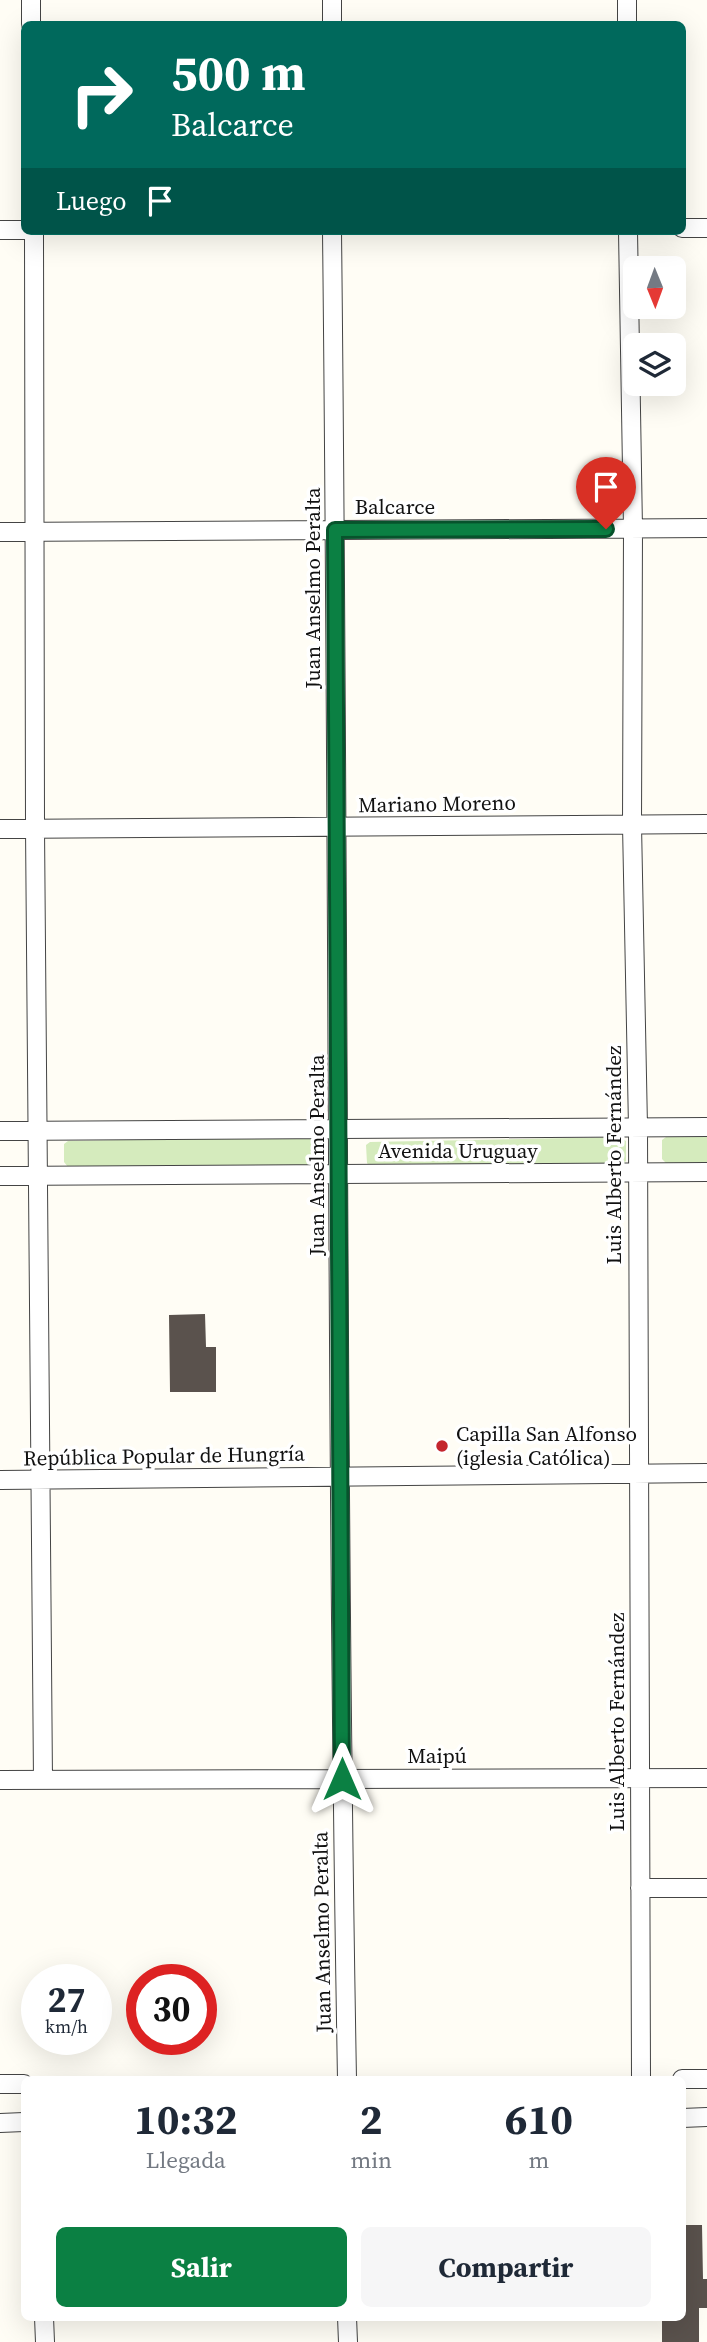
<!DOCTYPE html>
<html lang="es">
<meta charset="utf-8">
<style>
:root{--surface:#fff;--page:#f6f6f7;--text:#1f2937;--muted:#747a83;--accent:#0b8043}
body{margin:0;font-family:"Source Serif 4",serif;background:var(--page);color:var(--text);height:100vh;display:flex;flex-direction:column;font-size:26px;white-space:nowrap}
*{box-sizing:border-box;margin:0}
p{font-size:23px;color:var(--muted)}
.icon{flex:none;width:38px;height:38px;fill:none;stroke:currentColor;stroke-width:2;stroke-linecap:round;stroke-linejoin:round}
.map{position:relative;flex:1;overflow:hidden}
.drawer{position:absolute;left:21px;top:2076px;width:665px;height:245px;display:flex;flex-direction:column;background:var(--surface);border-radius:10px;box-shadow:0 7px 28px #0002}
.drawer>*{flex:none}
.hud{position:absolute;left:21px;top:21px;width:665px;height:214px;border-radius:10px;box-shadow:0 7px 28px #0002;background:#00695c;color:#fff;overflow:hidden}
.needle{width:46px;rotate:179deg}
.buttons{position:absolute;left:623px;top:256px;display:grid;gap:14px}
.buttons a{display:grid;place-items:center;width:63px;height:63px;border-radius:10px;background:var(--surface);box-shadow:0 7px 28px #0002;font-size:35px}
.speed{position:absolute;left:21px;top:1964px;display:flex;gap:14px;font-size:35px;font-weight:700;text-align:center}
.speed>*{display:grid;place-content:center;width:91px;height:91px;border-radius:50%;background:var(--surface);box-shadow:0 7px 28px #0002;line-height:1}
.speed small{font-size:18px;font-weight:400}
.speed .limit{border:10px solid #d22;background:#fff;color:#111}
.pin{position:absolute;display:grid;place-items:center;width:60px;height:60px;color:#fff;margin:-72px -30px;border-radius:50% 50% 50% 0;rotate:-45deg;box-shadow:0 0 7px #0007}
.pin .icon{rotate:45deg}
.me{position:absolute;width:77px;margin:-38px;rotate:0deg;stroke-linejoin:round;filter:drop-shadow(0 0 5px #0008)}
.turn{display:flex;align-items:center;gap:24px;height:147px;padding:0 35px;font-size:32px}
.turn .icon{width:91px;height:91px;stroke-width:2.5}
.turn b{display:block;font-size:49px;line-height:60px}
.then{display:flex;align-items:center;height:66px;padding:0 35px;background:#0003;gap:14px;font-size:26px}
.eta{display:flex;justify-content:space-evenly;align-items:center;height:119px;text-align:center}
.eta b{font-size:42px;font-weight:700;line-height:49px}
.action{display:flex;gap:14px;margin-top:auto;padding:14px 35px}
.action a{flex:1;height:80px;border-radius:10px;background:var(--accent);color:#fff;font-size:28px;font-weight:700;line-height:80px;text-align:center}
.action a+a{background:var(--page);color:var(--text)}
.map>svg:first-child{display:block}
</style>
<div class="map">
<svg width="707" height="2342" viewBox="0 0 707 2342">
<rect width="100%" height="100%" fill="#fffdf5"/>
<!-- green -->
<path fill="#d5ebbd" d="M318,1136L323,1140V1160L318,1165L68,1167L64,1162V1144L68,1141Z
M707,1136V1163L667,1164L662,1159V1140L666,1137Z
M620,1137L626,1141V1161L621,1166L371,1168L367,1163L366,1145L370,1142Z"/>
<!-- building -->
<path fill="#5a524d" d="M205,1314L206,1347H216V1392H170L169,1315Z
M682,2225H702L703,2279H707V2308H699V2342H662V2317H682Z"/>
<g fill="none" stroke-linecap="round" stroke-linejoin="round">
<defs>
<path id="minor" d="M31,0V24
M332,0V24
M627,0V24
M682,228H707
M0,230H24
M34,231L35,828L43,1780
M332,231C339,847 336,1463 347,2079
M628,231L633,529L632,825L638,1127L641,2079
M0,532L707,528
M0,829L707,824
M0,1131L707,1127
M0,1176L707,1172
M0,1480L707,1473
M0,1780L707,1778
M640,1888H707
M682,2079H707
M0,2084H24
M682,2118L707,2117
M0,2123L24,2122
M44,2317L45,2342
M347,2317L348,2342"/>
</defs>
<!-- minor casing -->
<use href="#minor" stroke="#444" stroke-width="20"/>
<!-- minor -->
<use href="#minor" stroke="#fff" stroke-width="18"/>
</g>
<g fill="none" stroke-linecap="round" stroke-linejoin="round">
<defs>
<path id="route" d="M342,1779L335,530L606,529"/>
</defs>
<!-- route casing -->
<use href="#route" stroke="#07532c" stroke-width="18"/>
<!-- route -->
<use href="#route" stroke="#0b8043" stroke-width="12"/>
</g>
<!-- markers -->
<circle fill="#c4262e" stroke="#fff" stroke-width="2.5" cx="442" cy="1446" r="7"/>
<g text-anchor="middle" stroke-width="7" stroke-linejoin="round" paint-order="stroke">
<!-- street labels -->
<g font-size="21" fill="#111" stroke="#fff">
<text x="395" y="514">Balcarce</text>
<text transform="translate(313 588) rotate(-90)" y="7">Juan Anselmo Peralta</text>
<text transform="translate(437 804) rotate(-1)" y="7">Mariano Moreno</text>
<text x="458" y="1158">Avenida Uruguay</text>
<text transform="translate(317 1155) rotate(-90)" y="7">Juan Anselmo Peralta</text>
<text transform="translate(614 1155) rotate(-90)" y="7">Luis Alberto Fernández</text>
<text transform="translate(164 1456) rotate(-1)" y="7">República Popular de Hungría</text>
<text transform="translate(617 1722) rotate(-90)" y="7">Luis Alberto Fernández</text>
<text x="437" y="1763">Maipú</text>
<text transform="translate(322 1932) rotate(-91)" y="7">Juan Anselmo Peralta</text>
</g>
<!-- poi labels -->
<g font-size="21" fill="#111" stroke="#fff" text-anchor="start">
<text x="456" y="1441">Capilla San Alfonso<tspan x="456" dy="24">(iglesia Católica)</tspan></text>
</g>
</g>
</svg>
<div class="buttons">
<a><svg class="needle" viewBox="-14 -14 28 28"><path d="M0-13l5 13h-10z" fill="#e53935"/><path d="M0 13l5-13h-10z" fill="#747a83"/></svg></a>
<a><svg class="icon" aria-label="layers" viewBox="0 0 24 24"><path d="M12 4l9 5-9 5-9-5zM3 14l9 5 9-5"/></svg></a>
</div>
<div class="speed"><div>27<small>km/h</small></div><div class="limit">30</div></div>
<div class="pin" style="left:606px;top:529px;background:#d93025"><svg class="icon" aria-label="arrive" viewBox="0 0 24 24"><path d="M6 21V4h12l-3 4 3 4H6"/></svg></div>
<svg class="me" style="left:342px;top:1779px" viewBox="-20 -20 40 40"><path d="M0-17L14 15 0 8-14 15z" fill="#0b8043" stroke="#fff" stroke-width="4"/></svg>
<div class="hud">
<div class="turn"><svg class="icon" aria-label="right" viewBox="0 0 24 24"><path d="M7 20v-9h11M14 6l5 5-5 5"/></svg><div><b>500 m</b>Balcarce</div></div>
<div class="then">Luego<svg class="icon" aria-label="arrive" viewBox="0 0 24 24"><path d="M6 21V4h12l-3 4 3 4H6"/></svg></div>
</div>
<section class="drawer">
<div class="eta">
<div><b>10:32</b><p>Llegada</p></div>
<div><b>2</b><p>min</p></div>
<div><b>610</b><p>m</p></div>
</div>
<div class="action"><a>Salir</a><a>Compartir</a></div>
</section>
</div>
